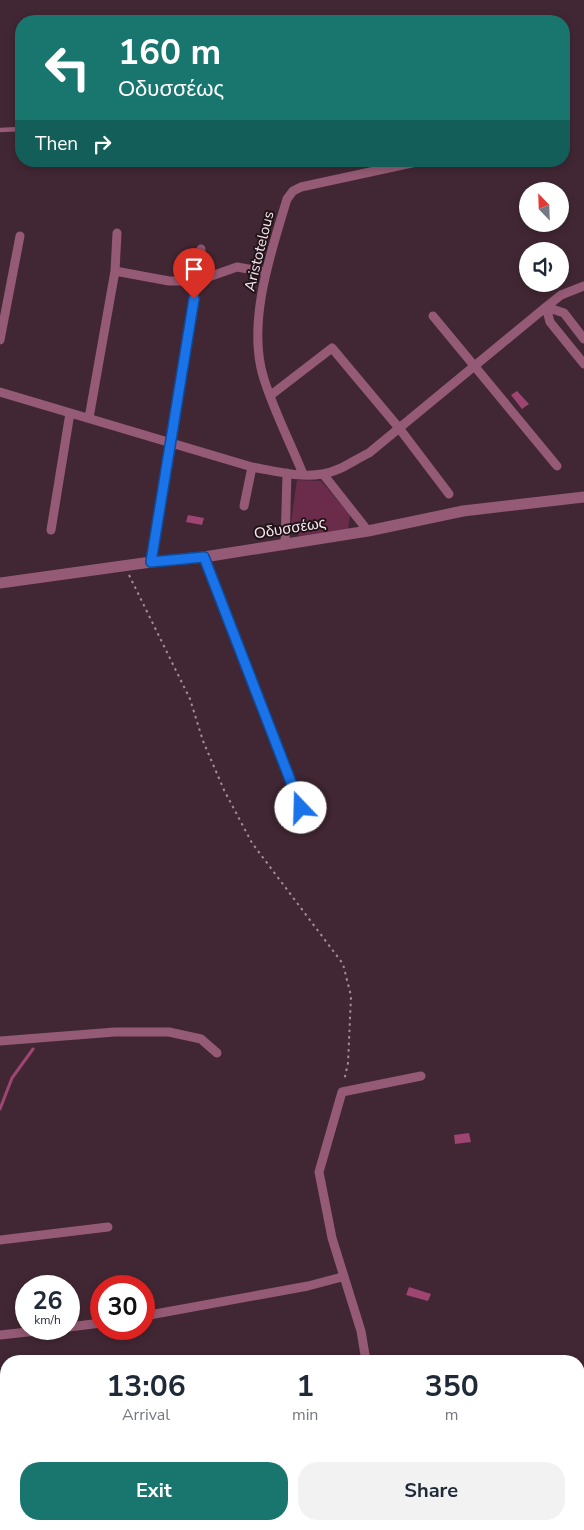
<!DOCTYPE html>
<meta charset="utf-8">
<style>
:root{--surface:#fff;--page:#f2f2f3;--text:#1f2937;--muted:#747a83;--accent:#18766f}
body{margin:0;font-family:"Nunito Sans",sans-serif;background:var(--page);color:var(--text);height:100vh;display:flex;flex-direction:column;font-size:19px;white-space:nowrap}
*{box-sizing:border-box;margin:0}
p{font-size:16px;color:var(--muted)}
.icon{flex:none;width:28px;height:28px;fill:none;stroke:currentColor;stroke-width:2;stroke-linecap:round;stroke-linejoin:round}
.map{position:relative;flex:1;overflow:hidden}
.panel{position:absolute;left:0px;top:1355px;width:585px;height:175px;display:flex;flex-direction:column;background:var(--surface);border-radius:20px 20px 0 0;box-shadow:0 2px 8px #0003}
.panel>*{flex:none}
.banner{position:absolute;left:15px;top:15px;width:555px;height:152px;border-radius:20px;box-shadow:0 2px 8px #0003;background:#18766f;color:#fff;overflow:hidden}
.needle{width:32px;rotate:337deg}
.buttons{position:absolute;left:519px;top:182px;display:grid;gap:10px}
.buttons a{display:grid;place-items:center;width:50px;height:50px;border-radius:50%;background:var(--surface);box-shadow:0 2px 8px #0003;font-size:25px}
.speed{position:absolute;left:15px;top:1275px;display:flex;gap:10px;font-size:25px;font-weight:700;text-align:center}
.speed>*{display:grid;place-content:center;width:65px;height:65px;border-radius:50%;background:var(--surface);box-shadow:0 2px 8px #0003;line-height:1}
.speed small{font-size:12px;font-weight:400}
.speed .limit{border:8px solid #d22;background:#fff;color:#111}
.pin{position:absolute;display:grid;place-items:center;width:42px;height:42px;color:#fff;margin:-51px -21px;border-radius:50% 50% 50% 0;rotate:-45deg;box-shadow:0 0 5px #0007}
.pin .icon{rotate:45deg}
.me{position:absolute;width:55px;margin:-28px;rotate:339deg;stroke-linejoin:round;filter:drop-shadow(0 0 4px #0008)}
.turn{display:flex;align-items:center;gap:18px;height:105px;padding:0 20px;font-size:22px}
.turn .icon{width:65px;height:65px;stroke-width:2.5}
.turn b{display:block;font-size:35px;line-height:42px}
.then{display:flex;align-items:center;height:48px;padding:0 20px;background:#0003;gap:10px;font-size:19px}
.eta{display:flex;justify-content:space-evenly;align-items:center;height:85px;text-align:center}
.eta b{font-size:30px;font-weight:700;line-height:35px}
.button{display:flex;gap:10px;margin-top:auto;padding:10px 20px}
.button a{flex:1;height:58px;border-radius:20px;background:var(--accent);color:#fff;font-size:20px;font-weight:700;line-height:58px;text-align:center}
.button a+a{background:var(--page);color:var(--text)}
.map>svg:first-child{display:block}
</style>
<div class="map">
<svg width="584" height="1530" viewBox="0 0 584 1530">
<rect width="100%" height="100%" fill="#412733"/>
<!-- green -->
<path fill="#6b2c4b" d="M297,480L321,481L350,515L348,529L299,536L291,523Z"/>
<!-- water -->
<path fill="#9e4571" d="M517,391L529,404L522,409L511,395Z
M188,515L204,518L202,525L186,522Z
M469,1133L471,1142L455,1144L454,1135Z
M409,1287L431,1294L428,1301L406,1295Z"/>
<g fill="none" stroke-linecap="round" stroke-linejoin="round">
<!-- stream -->
<path stroke="#9e4571" stroke-width="3" d="M0,1109L12,1078L33,1049"/>
<!-- path -->
<path stroke="#a38e97" stroke-width="2" stroke-dasharray="2.5 4" stroke-linecap="butt" d="M129,575L190,699L203,741L224,790L252,843L343,964L351,996L348,1063L344,1081
M0,1410H6"/>
<!-- service -->
<path stroke="#955a75" stroke-width="4.5" d="M0,130L21,129"/>
<!-- minor -->
<path stroke="#955a75" stroke-width="9" d="M115,271L169,281H197L237,267L265,272
M546,307L550,322L584,364
M546,307L564,313L584,339
M433,316L557,466
M0,340L20,236
M0,392L252,467C275,471 300,478 322,474C339,472 354,460 369,453L546,307L561,295L584,286
M271,395L332,348L399,428L449,494
M89,418L115,271L117,233
M303,474C290,442 274,411 264,379C246,324 271,252 287,199L293,191L301,187L421,161
M323,474L368,531
M244,506L252,467
M51,530L70,413
M285,545L287,473
M204,557L301,808
M151,562L172,442L201,249
M0,1041L115,1032H169L201,1039L217,1053
M0,1240L108,1227
M144,1316L308,1286L342,1277
M69,1327L101,1323
M0,1335L55,1329
M366,1361L361,1331L332,1238L319,1172L342,1092L421,1076
M398,1524L400,1530"/>
<!-- tertiary -->
<path stroke="#955a75" stroke-width="11" d="M0,583L151,562L204,557L368,531L463,511L584,497"/>
</g>
<g fill="none" stroke-linecap="round" stroke-linejoin="round">
<defs>
<path id="route" d="M194,299L151,562L204,557L301,808"/>
</defs>
<!-- route casing -->
<use href="#route" stroke="#114b97" stroke-width="12"/>
<!-- route -->
<use href="#route" stroke="#1a73e8" stroke-width="9"/>
</g>
<g text-anchor="middle" stroke-width="4" stroke-linejoin="round" paint-order="stroke">
<!-- street labels -->
<g font-size="15" fill="#f8e7ee" stroke="#201419">
<text transform="translate(259 251) rotate(-76)" y="5">Aristotelous</text>
<text transform="translate(290 528) rotate(-9)" y="5">Οδυσσέως</text>
</g>
</g>
</svg>
<div class="buttons">
<a><svg class="needle" viewBox="-14 -14 28 28"><path d="M0-13l5 13h-10z" fill="#e53935"/><path d="M0 13l5-13h-10z" fill="#747a83"/></svg></a>
<a><svg class="icon" aria-label="sound" viewBox="0 0 24 24"><path d="M4 9h4l5-4v14l-5-4H4zM17 9q2 3 0 6"/></svg></a>
</div>
<div class="speed"><div>26<small>km/h</small></div><div class="limit">30</div></div>
<div class="pin" style="left:194px;top:299px;background:#d93025"><svg class="icon" aria-label="arrive" viewBox="0 0 24 24"><path d="M6 21V4h12l-3 4 3 4H6"/></svg></div>
<svg class="me" style="left:301px;top:808px" viewBox="-20 -20 40 40"><circle r="19" fill="#fff"/><path d="M0-13L10 11 0 6-10 11z" fill="#1a73e8"/></svg>
<div class="banner">
<div class="turn"><svg class="icon" aria-label="left" viewBox="0 0 24 24"><path d="M17 20v-9H6M10 6l-5 5 5 5"/></svg><div><b>160 m</b>Οδυσσέως</div></div>
<div class="then">Then<svg class="icon" aria-label="right" viewBox="0 0 24 24"><path d="M7 20v-9h11M14 6l5 5-5 5"/></svg></div>
</div>
<section class="panel">
<div class="eta">
<div><b>13:06</b><p>Arrival</p></div>
<div><b>1</b><p>min</p></div>
<div><b>350</b><p>m</p></div>
</div>
<div class="button"><a>Exit</a><a>Share</a></div>
</section>
</div>
